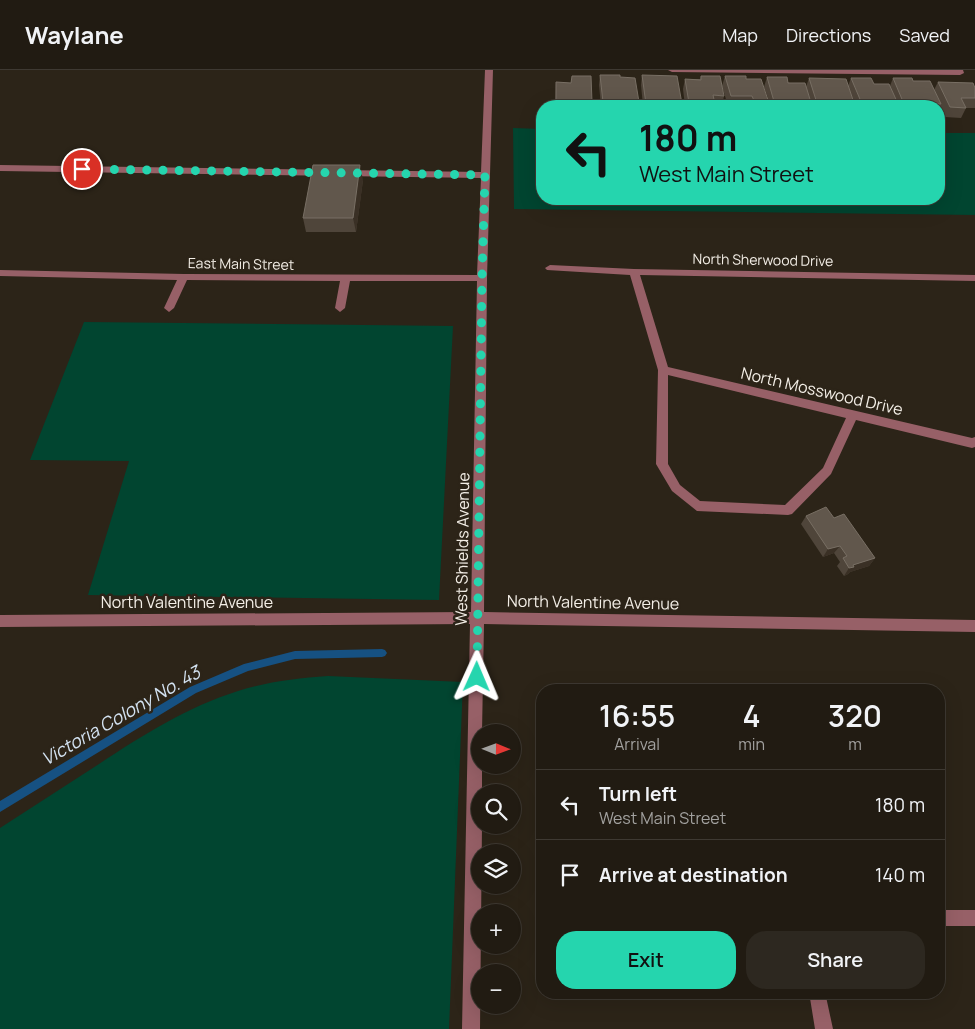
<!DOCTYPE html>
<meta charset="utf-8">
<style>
:root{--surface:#211b12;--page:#2d2820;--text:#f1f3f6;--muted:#a2a19f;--line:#3e3932;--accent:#25d5ae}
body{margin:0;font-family:Manrope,sans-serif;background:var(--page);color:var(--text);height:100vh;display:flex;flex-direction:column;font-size:19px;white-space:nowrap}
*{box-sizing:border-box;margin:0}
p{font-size:16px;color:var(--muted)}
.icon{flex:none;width:28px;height:28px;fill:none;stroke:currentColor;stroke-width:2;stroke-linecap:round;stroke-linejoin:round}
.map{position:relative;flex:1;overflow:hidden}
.sheet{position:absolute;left:536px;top:614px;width:409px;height:315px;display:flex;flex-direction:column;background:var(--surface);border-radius:20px;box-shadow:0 5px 20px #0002,0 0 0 1px var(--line)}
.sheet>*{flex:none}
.hud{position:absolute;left:536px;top:30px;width:409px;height:105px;border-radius:20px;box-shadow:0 5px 20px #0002,0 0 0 1px var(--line);background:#25d5ae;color:#111;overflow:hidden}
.needle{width:32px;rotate:91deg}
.buttons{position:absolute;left:471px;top:654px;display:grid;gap:10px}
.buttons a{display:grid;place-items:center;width:50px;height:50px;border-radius:50%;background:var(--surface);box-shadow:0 5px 20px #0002,0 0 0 1px var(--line);font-size:25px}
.pin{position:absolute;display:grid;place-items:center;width:42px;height:42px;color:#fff;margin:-21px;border:2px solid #fff;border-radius:50%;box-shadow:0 1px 5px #0007}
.me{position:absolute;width:55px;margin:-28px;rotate:1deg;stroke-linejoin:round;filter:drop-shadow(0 0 4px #0008)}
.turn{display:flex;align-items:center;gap:18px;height:105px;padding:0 20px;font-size:22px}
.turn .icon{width:65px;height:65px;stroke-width:2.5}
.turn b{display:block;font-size:35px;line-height:42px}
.eta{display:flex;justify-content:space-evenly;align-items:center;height:85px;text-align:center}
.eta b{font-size:30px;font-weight:600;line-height:35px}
.cta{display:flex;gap:10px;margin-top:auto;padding:10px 20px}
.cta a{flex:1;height:58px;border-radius:20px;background:var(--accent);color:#111;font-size:20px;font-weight:600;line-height:58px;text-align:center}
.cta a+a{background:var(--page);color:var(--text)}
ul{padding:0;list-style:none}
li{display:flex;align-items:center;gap:15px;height:70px;padding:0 20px;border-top:1px solid var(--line)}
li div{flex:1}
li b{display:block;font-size:19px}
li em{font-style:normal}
header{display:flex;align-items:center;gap:30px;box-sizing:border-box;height:70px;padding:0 25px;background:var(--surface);border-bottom:1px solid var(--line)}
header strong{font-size:24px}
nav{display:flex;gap:28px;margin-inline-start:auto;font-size:18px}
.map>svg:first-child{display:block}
</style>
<header>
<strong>Waylane</strong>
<nav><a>Map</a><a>Directions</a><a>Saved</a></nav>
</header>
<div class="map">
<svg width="975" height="959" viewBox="0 0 975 959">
<rect width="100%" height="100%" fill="#2c2418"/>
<!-- green -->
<path fill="#014530" d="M513,58L542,59V129H939V63H975V145L514,139Z
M84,252L453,256L439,530L88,525L129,391L30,390Z
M328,606L463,612L449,959H0V758C33,737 66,715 99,694C143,665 187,637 238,621C267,612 297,608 328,606Z"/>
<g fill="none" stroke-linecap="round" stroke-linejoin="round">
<!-- stream -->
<path fill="#165182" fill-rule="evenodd" d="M382,579L385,580L387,583L385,586L382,587L295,589L248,601L196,623L0,742V731L190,617L244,594L295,581Z"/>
<!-- minor -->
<path fill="#976067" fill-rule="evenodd" d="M485,0H493L487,208L484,542L975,550V562L484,554L482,662H480V695H482V722H480V755H482L480,959H462L470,554L0,557V545L471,542L477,211H350L345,238L340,242L335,238L340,211L187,210L174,238L169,242L164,238L177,210L0,206V200L184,204L477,205L481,108L0,101V95L481,102Z
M668,0H963L964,3L960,5L672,2Z
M550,195L634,199L975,205V211L640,205L668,297L972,368L975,367V377L972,378L856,350L831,404L792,444L788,445L697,441L672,421L656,394L658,300L630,205L547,200L545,198ZM668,305L846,348L823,398L785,435L700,431L680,415L668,394Z
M939,840H975V856H939Z
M809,922H825L833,959H815Z"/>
</g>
<!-- wall -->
<path fill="#4f453a" d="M600,5L620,7L639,32V36H601L599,15Z
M642,5L682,34L681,36H643L641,15Z
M572,6L592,32L591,36H555L556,12L571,13Z
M701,6L724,26L722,36H685L683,19L685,9H700Z
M725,6L746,9L768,28L764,17L767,7L806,17L809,8L848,16L851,8L874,14L890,16L893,8L913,11L934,20L938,12L975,18V38H966L961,48L945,47L940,37L939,38V36H770L769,33L768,36H728L722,16Z
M363,110L356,162H306L303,148Z
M806,446L834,448L875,488L869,496L850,502L848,504L844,506L837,496L840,492L834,483L823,487L801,454Z"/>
<!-- shaded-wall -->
<path fill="#3a3025" d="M360,95L363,110L356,162L353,148Z
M840,476L834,483L823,487L828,479Z
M875,488L869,496L850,502L848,504L844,506L849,498L853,495Z"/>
<!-- building -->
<path fill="#61574c" stroke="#786f64" d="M600,5H620V7L635,8L639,32H603Z
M642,5L677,6L682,34H646Z
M572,6H591L592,32L576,31L577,35L556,34V12L571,13Z
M701,6H720L724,26L713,25L715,34L689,33L685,9L701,10Z
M725,6H746V9H761L769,33H755L752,26H731Z
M767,7H787L788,13H805L812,36L775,35Z
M809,8L846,9L855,36L840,35L838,31L816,30Z
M851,8H871L874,14H889L899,36H880L879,34H862Z
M893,8H912L913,11H930L941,34H904Z
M938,12L973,13L975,18V28H961L966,38L950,37Z
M313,95H360L353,148H303Z
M826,437L834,448L844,444L875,488L853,495L854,497L849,498L843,488L847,486L840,476L828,479L806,446Z"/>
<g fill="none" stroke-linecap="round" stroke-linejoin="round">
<!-- route -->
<path stroke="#25d5ae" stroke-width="9" stroke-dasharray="0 16.2" d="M82,99L485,105L482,208L477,607"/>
</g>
<g text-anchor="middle" stroke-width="5" stroke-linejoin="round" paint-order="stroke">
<!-- far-street labels -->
<g font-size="14" fill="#f3eee6" stroke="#2c2418">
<text transform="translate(763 190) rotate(1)" y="5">North Sherwood Drive</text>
<text transform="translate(241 194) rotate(1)" y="5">East Main Street</text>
</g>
<!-- street labels -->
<g font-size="16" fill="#f3eee6" stroke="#2c2418">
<text transform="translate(822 321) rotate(13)" y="6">North Mosswood Drive</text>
<text transform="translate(462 479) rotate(-89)" y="6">West Shields Avenue</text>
<text x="187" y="538">North Valentine Avenue</text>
<text transform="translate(593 532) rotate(1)" y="6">North Valentine Avenue</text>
</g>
<!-- water labels -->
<g font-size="18" font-style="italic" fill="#d3e2f1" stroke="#2c2418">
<text transform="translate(121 646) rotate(-30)" y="6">Victoria Colony No. 43</text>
</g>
</g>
</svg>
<div class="buttons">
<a><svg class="needle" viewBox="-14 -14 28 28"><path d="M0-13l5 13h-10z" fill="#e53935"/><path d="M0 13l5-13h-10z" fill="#a2a19f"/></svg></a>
<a><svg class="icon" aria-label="search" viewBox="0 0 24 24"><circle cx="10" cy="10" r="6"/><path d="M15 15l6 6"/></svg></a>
<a><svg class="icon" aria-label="layers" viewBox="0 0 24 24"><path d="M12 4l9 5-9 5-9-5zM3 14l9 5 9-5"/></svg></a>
<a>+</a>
<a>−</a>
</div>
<div class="pin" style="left:82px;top:99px;background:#d93025"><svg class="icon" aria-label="arrive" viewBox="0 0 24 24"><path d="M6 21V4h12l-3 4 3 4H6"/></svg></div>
<svg class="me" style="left:477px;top:607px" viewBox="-20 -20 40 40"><path d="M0-17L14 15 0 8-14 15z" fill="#25d5ae" stroke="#fff" stroke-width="4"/></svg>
<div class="hud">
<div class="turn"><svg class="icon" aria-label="left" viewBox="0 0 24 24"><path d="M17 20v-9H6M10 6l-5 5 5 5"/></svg><div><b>180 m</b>West Main Street</div></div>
</div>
<section class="sheet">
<div class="eta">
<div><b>16:55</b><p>Arrival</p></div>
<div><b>4</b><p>min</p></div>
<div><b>320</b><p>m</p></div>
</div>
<ul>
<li><svg class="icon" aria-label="left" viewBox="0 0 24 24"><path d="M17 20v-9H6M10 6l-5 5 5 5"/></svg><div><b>Turn left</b><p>West Main Street</p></div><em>180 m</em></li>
<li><svg class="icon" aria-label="arrive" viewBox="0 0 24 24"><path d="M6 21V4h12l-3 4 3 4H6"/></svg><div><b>Arrive at destination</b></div><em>140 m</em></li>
</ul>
<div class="cta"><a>Exit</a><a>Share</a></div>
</section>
</div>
